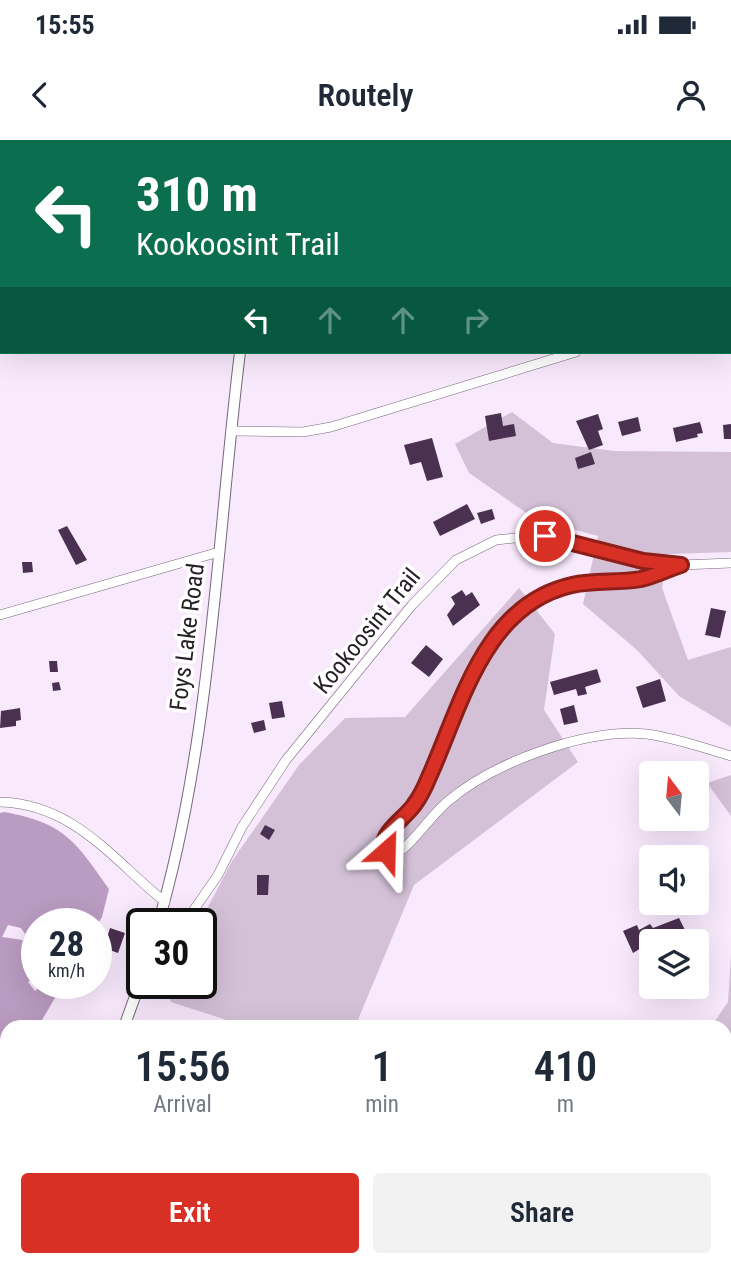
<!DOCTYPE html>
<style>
:root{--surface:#fff;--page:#f2f2f3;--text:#1f2937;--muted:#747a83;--accent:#d93025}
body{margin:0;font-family:"Roboto Condensed",sans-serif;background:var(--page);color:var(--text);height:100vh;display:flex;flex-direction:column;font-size:26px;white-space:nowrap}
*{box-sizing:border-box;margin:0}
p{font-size:23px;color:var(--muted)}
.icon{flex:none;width:38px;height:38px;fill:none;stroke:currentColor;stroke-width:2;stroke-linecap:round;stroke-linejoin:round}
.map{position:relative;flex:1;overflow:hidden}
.panel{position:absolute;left:0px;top:880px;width:732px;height:247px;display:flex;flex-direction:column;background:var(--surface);border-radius:21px 21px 0 0;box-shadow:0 7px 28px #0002}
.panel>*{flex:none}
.guide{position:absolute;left:0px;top:0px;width:732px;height:214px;box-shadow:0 7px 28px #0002;background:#0b6e4f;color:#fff;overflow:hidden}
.needle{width:46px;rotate:344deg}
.controls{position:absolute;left:639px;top:621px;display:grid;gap:14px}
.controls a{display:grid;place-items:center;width:70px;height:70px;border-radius:7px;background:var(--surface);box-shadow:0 7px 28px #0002;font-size:35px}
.speed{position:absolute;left:21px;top:768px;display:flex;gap:14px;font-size:35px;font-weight:700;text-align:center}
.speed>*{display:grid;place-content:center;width:91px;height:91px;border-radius:50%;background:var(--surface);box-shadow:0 7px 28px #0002;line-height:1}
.speed small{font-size:18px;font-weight:400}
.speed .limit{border:4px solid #111;border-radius:10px;background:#fff;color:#111}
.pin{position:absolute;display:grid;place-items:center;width:60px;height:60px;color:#fff;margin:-30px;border:4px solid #fff;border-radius:50%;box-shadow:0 2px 7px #0007}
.me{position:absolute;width:77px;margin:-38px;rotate:25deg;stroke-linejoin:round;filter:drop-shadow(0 0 5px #0008)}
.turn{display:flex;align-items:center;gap:24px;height:147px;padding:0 21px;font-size:32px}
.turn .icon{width:91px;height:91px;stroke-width:2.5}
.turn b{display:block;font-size:49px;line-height:60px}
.lanes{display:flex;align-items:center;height:66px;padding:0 21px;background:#0003;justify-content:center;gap:35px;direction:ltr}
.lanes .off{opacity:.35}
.eta{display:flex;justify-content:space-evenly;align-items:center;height:119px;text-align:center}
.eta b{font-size:42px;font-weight:600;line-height:49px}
.button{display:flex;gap:14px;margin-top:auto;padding:14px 21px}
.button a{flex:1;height:80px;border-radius:7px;background:var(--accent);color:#fff;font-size:28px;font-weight:600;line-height:80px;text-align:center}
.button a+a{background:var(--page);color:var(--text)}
.status{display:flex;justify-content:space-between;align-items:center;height:49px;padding:0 35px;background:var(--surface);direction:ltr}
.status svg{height:19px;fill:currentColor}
header{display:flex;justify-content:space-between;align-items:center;height:91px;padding:0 21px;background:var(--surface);font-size:32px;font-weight:600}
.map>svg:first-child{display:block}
</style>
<div class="status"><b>15:55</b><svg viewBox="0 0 49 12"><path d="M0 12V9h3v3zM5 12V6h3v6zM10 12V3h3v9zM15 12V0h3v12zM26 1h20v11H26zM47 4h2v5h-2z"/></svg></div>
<header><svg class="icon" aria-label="back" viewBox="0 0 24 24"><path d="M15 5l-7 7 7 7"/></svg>Routely<svg class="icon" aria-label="person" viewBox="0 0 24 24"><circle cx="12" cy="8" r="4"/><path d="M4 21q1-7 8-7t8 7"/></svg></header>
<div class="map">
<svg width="731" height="1126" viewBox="0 0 731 1126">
<rect width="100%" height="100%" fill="#f9e9fd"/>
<!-- green -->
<path fill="#d4c1d8" d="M512,272L553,303L614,311L731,312V412L668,414L662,448L688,520L731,507V587L679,556L637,510L583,464L598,396L535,379L469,333L455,304Z
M519,448L555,494L544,570L578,622L414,745L355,887H248L171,862L162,844H201V784H199L232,721L299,625L345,578L405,577Z
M731,635V676L707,643Z
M731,814V1052L724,1050V887H711L728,862Z"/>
<!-- water -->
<path fill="#ba9bc1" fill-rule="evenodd" d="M4,672C65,683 75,701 109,749L102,777L96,787V784H37V836L28,842L35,851L43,844H63L38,887H7V933L0,944V673ZM8,785L21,788L25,794L23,800L2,797Z"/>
<!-- building -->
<path fill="#4b3151" d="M501,273L503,286L514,284L516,296L489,301L485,276Z
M598,274L603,289L598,291L603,305L589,310L576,281Z
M638,277L641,291L622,296L618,282Z
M700,282L703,293L697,294L698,297L676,302L673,288Z
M731,284V299H724L723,285Z
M432,298L443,337L427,341L421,322L410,325L404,305Z
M591,312L595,324L578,329L575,318Z
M467,364L475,379L440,396L433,382Z
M492,369L495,379L481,384L477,373Z
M67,386L87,420L76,425L58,390Z
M22,422H32L33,432L23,433Z
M462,450L466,456L472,452L480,465L453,486L447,475L455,464L451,457Z
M711,468L726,471L720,498L705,495Z
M426,505L443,519L429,537L411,523Z
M49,521H57L58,532H50Z
M597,529L601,542L585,547L587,554L578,556L576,549L554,555L550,542Z
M660,539L666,561L643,568L636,547Z
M59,542L61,550L53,551L52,543Z
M282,561L285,577L272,579L269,563Z
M574,565L578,582L564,585L560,569Z
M20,568L21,580L16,581V586L0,588L1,571Z
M264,580L266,590L254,593L251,583Z
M265,685L275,690L269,700L260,694Z
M257,735H269L268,755H257Z
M679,778L685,790L675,795L678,802H651L633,813L623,791L637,785L639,790L650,784L653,788Z
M110,788L125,793L118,813L104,808Z"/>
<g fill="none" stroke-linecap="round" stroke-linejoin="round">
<defs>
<path id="minor" d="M730,167H731
M231,291L303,292L331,287L576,212
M731,423L681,425L637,439L572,445L548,453L526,468L498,494L477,524L426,646L410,671L386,696L383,707L391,713L403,709C419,695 431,676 447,662C494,622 586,588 647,594C676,598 704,608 731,616
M0,475L219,412
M0,662C74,664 112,719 165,762
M184,784L218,735L242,687L286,620L412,465L456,420L496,400L533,396L643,421L675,425"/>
<path id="tertiary" d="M280,2L281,0
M158,784C211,603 217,399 240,212
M124,887L142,837
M41,1126L43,1120"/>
</defs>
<!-- minor casing -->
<use href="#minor" stroke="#766879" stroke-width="10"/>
<!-- tertiary casing -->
<use href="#tertiary" stroke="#766879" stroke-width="12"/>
<!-- minor -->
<use href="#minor" stroke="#fff" stroke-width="9"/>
<!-- tertiary -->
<use href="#tertiary" stroke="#fff" stroke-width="10"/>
</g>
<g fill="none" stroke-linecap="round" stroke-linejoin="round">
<defs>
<path id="route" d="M386,711L383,707C384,690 405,678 414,665C420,657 425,647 429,637C461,567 483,465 572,445C595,440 618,443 641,439C654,436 668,429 681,425L643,421L545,396"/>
</defs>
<!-- route casing -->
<use href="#route" stroke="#8d1f18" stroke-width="18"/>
<!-- route -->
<use href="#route" stroke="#d93025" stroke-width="12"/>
</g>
<g text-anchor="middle" stroke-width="7" stroke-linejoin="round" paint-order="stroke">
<!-- street labels -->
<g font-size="24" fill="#262027" stroke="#fff">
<text transform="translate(367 491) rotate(-51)" y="8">Kookoosint Trail</text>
<text transform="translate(187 497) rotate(-83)" y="8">Foys Lake Road</text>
</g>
</g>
</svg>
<div class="controls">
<a><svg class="needle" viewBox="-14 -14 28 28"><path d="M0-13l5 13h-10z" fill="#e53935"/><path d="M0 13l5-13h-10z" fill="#747a83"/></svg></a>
<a><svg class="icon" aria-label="sound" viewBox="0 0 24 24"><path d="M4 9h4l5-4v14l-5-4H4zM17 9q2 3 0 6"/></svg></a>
<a><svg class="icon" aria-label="layers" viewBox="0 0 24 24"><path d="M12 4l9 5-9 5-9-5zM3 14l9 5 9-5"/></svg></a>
</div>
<div class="speed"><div>28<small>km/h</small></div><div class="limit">30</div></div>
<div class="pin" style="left:545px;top:396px;background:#d93025"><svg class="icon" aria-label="arrive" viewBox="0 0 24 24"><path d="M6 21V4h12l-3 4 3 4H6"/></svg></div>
<svg class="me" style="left:386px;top:711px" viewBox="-20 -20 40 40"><path d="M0-17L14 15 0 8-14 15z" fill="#d93025" stroke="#fff" stroke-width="4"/></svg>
<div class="guide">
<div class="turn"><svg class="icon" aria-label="left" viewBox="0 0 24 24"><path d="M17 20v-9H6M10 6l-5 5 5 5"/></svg><div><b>310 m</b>Kookoosint Trail</div></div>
<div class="lanes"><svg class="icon" aria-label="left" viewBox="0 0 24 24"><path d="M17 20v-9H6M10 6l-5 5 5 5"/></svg><svg class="icon off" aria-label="ahead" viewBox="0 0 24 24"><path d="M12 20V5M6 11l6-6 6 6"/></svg><svg class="icon off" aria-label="ahead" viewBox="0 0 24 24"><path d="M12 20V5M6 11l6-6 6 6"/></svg><svg class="icon off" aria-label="right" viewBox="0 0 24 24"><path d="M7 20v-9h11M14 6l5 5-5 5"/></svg></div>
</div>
<section class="panel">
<div class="eta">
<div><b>15:56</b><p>Arrival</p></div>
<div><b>1</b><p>min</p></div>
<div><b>410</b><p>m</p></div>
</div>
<div class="button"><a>Exit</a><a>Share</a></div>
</section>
</div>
